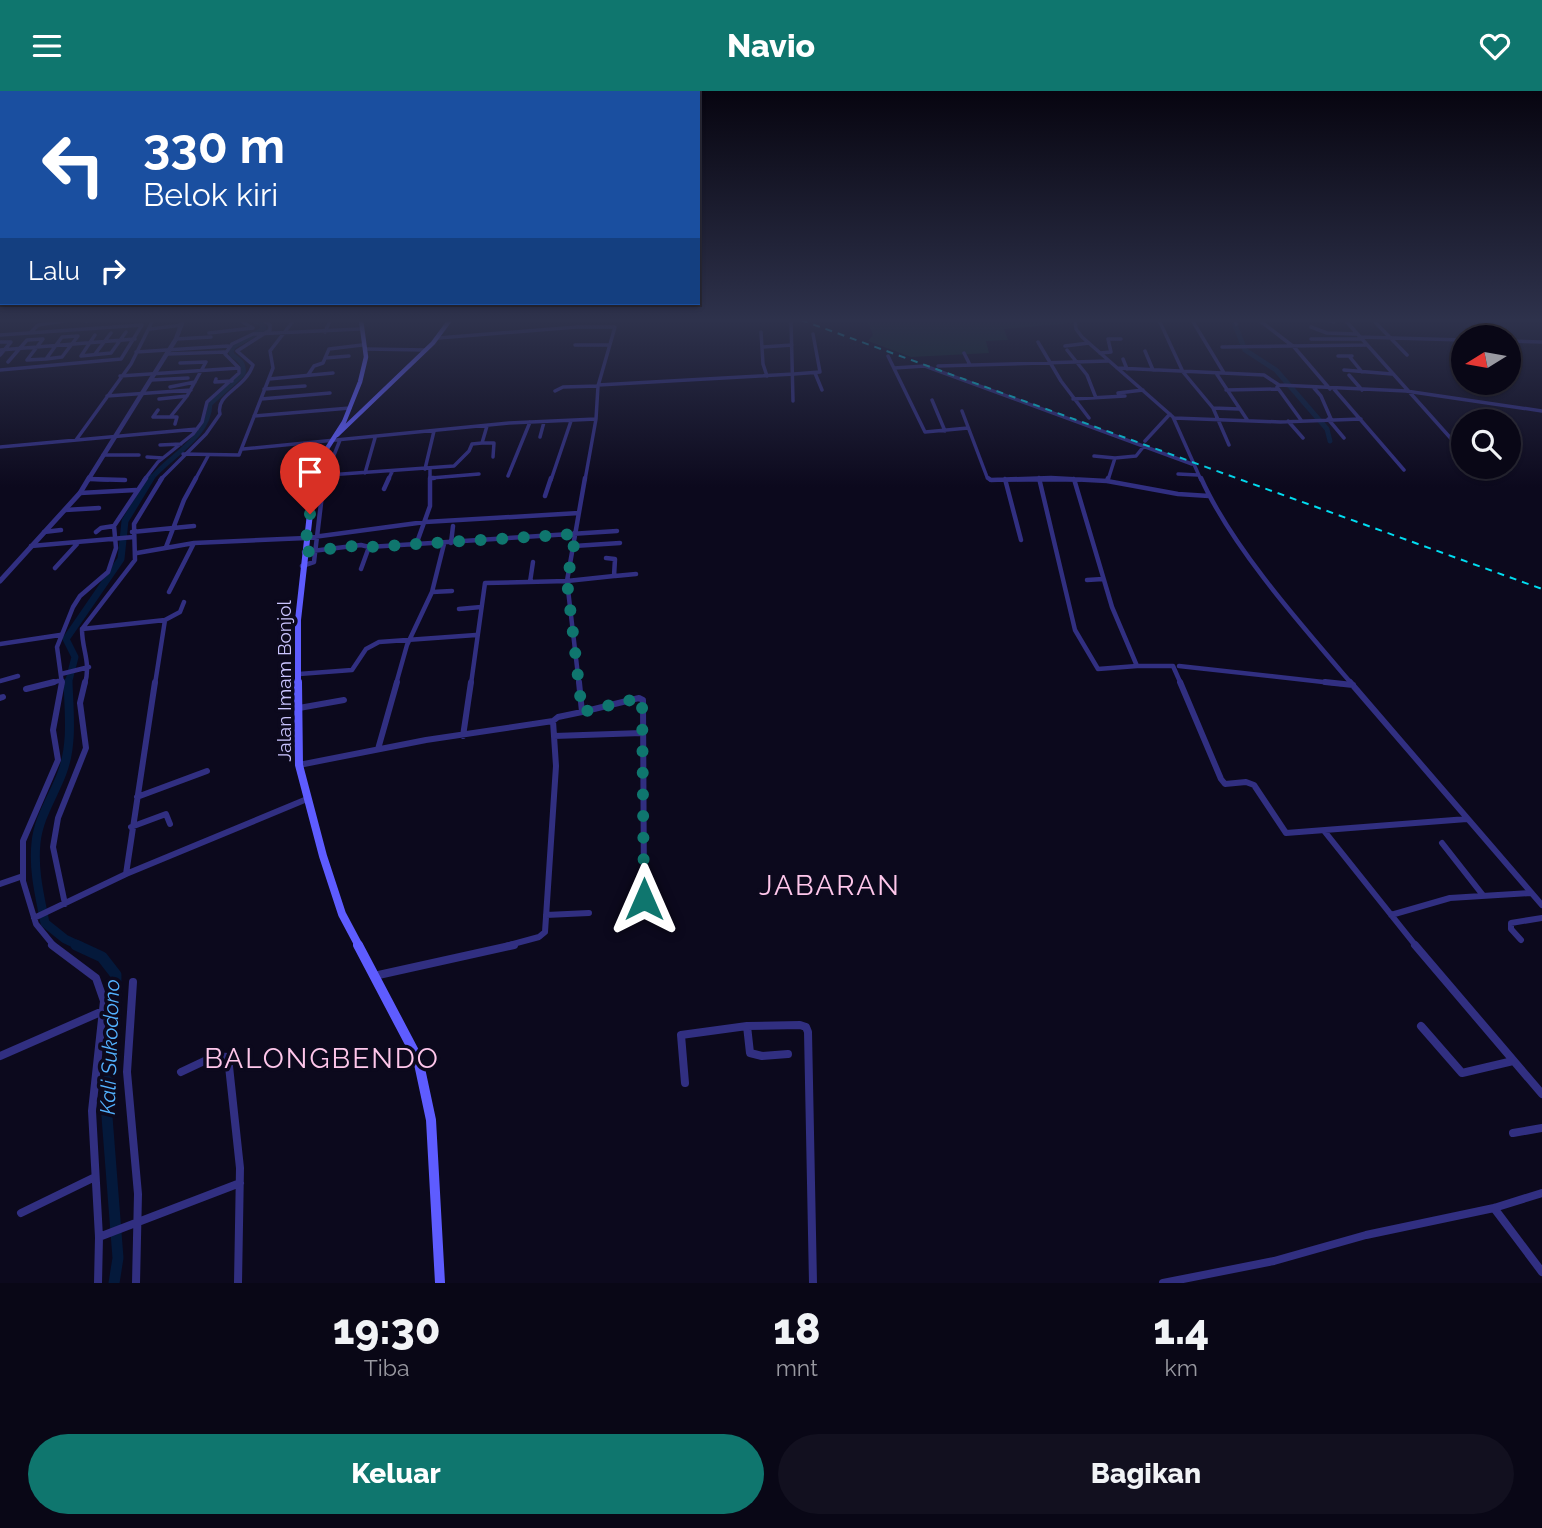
<!DOCTYPE html>
<html lang="id">
<style>
:root{--surface:#090716;--page:#12101f;--text:#f1f3f6;--muted:#9999a1;--line:#292835;--accent:#0f766e}
body{margin:0;font-family:Raleway,sans-serif;background:var(--page);color:var(--text);height:100vh;display:flex;flex-direction:column;font-size:26px;white-space:nowrap}
*{box-sizing:border-box;margin:0}
p{font-size:23px;color:var(--muted)}
.icon{flex:none;width:38px;height:38px;fill:none;stroke:currentColor;stroke-width:2;stroke-linecap:round;stroke-linejoin:round}
.map{position:relative;height:1192px;overflow:hidden}
.side{display:flex;flex-direction:column;background:var(--surface);flex:1}
.side>*{flex:none}
.banner{position:absolute;left:0px;top:0px;width:700px;height:214px;box-shadow:0 2px 5px #0004,0 0 0 2px var(--line);background:#1a4fa0;color:#fff;overflow:hidden}
.needle{width:46px;rotate:259deg}
.controls{position:absolute;left:1451px;top:234px;display:grid;gap:14px}
.controls a{display:grid;place-items:center;width:70px;height:70px;border-radius:50%;background:var(--surface);box-shadow:0 2px 5px #0004,0 0 0 2px var(--line);font-size:35px}
.pin{position:absolute;display:grid;place-items:center;width:60px;height:60px;color:#fff;margin:-72px -30px;border-radius:50% 50% 50% 0;rotate:-45deg;box-shadow:0 0 7px #0007}
.pin .icon{rotate:45deg}
.me{position:absolute;width:77px;margin:-38px;rotate:0deg;stroke-linejoin:round;filter:drop-shadow(0 0 5px #0008)}
.turn{display:flex;align-items:center;gap:24px;height:147px;padding:0 28px;font-size:32px}
.turn .icon{width:91px;height:91px;stroke-width:2.5}
.turn b{display:block;font-size:49px;line-height:60px}
.then{display:flex;align-items:center;height:66px;padding:0 28px;background:#0003;gap:14px;font-size:26px}
.eta{display:flex;justify-content:space-evenly;align-items:center;height:119px;text-align:center}
.eta b{font-size:42px;font-weight:800;line-height:49px}
.button{display:flex;gap:14px;margin-top:auto;padding:14px 28px}
.button a{flex:1;height:80px;border-radius:42px;background:var(--accent);color:#fff;font-size:28px;font-weight:800;line-height:80px;text-align:center}
.button a+a{background:var(--page);color:var(--text)}
header{display:flex;justify-content:space-between;align-items:center;height:91px;padding:0 28px;background:var(--accent);color:#fff;font-size:32px;font-weight:800}
.map>svg:first-child{display:block}
</style>
<header><svg class="icon" aria-label="menu" viewBox="0 0 24 24"><path d="M4 6h16M4 12h16M4 18h16"/></svg>Navio<svg class="icon" aria-label="heart" viewBox="0 0 24 24"><path d="M12 20l-8-8c-3-5 5-10 8-4 3-6 11-1 8 4z"/></svg></header>
<div class="map">
<svg width="1542" height="1192" viewBox="0 0 1542 1192">
<rect width="100%" height="100%" fill="#0c091d"/>
<!-- green -->
<path fill="#0c2726" d="M867,229H1070L1071,232L1004,238L1008,249L986,250L989,262L911,266L868,250L873,244Z"/>
<g fill="none" stroke-linecap="round" stroke-linejoin="round">
<!-- river-far3 -->
<path stroke="#04193b" stroke-width="5" d="M1233,229L1245,259L1276,279L1327,338L1330,350
M150,389C169,365 209,347 210,313L243,283C245,273 240,269 232,264L231,260L234,255L264,238L262,233L252,229"/>
<!-- river-far2 -->
<path stroke="#04193b" stroke-width="7" d="M68,593L75,566L66,548L121,468L125,430L151,387"/>
<!-- river-far1 -->
<path stroke="#04193b" stroke-width="9" d="M68,591C69,621 73,653 62,682C54,704 38,727 36,752C33,779 40,806 45,832L65,848L80,855"/>
<!-- river -->
<path stroke="#04193b" stroke-width="11" d="M76,854L102,866L116,884L115,929L106,1013L118,1167L114,1192"/>
<!-- minor-far3 -->
<path stroke="#312f81" stroke-width="3.5" d="M239,229L253,237
M791,229L793,310
M1075,229L1076,238L1082,246L1173,326L1201,389
M1159,229L1183,281L1213,317L1229,354
M1192,229L1224,282
M1235,229L1236,233
M1259,229L1294,256L1330,298
M1327,229L1334,231
M1345,229L1463,361
M1373,229L1407,264
M85,230L99,229
M1311,236L1327,242L1356,243
M150,238L182,234
M325,241L330,230
M761,241L763,273L767,285
M30,242L38,234L70,229
M209,242L253,237
M0,244L142,234L121,268L0,279
M78,245L62,266L46,268L62,246Z
M1359,246L1463,249
M438,247L577,236H615L598,295L596,328L585,389
M176,248L211,246
M1311,248H1361
M1508,250L1542,251
M0,251H11L0,264
M1038,251L1061,290L1089,327
M575,254H609
M1065,255L1089,252
M763,256L792,254
M1222,256L1366,254
M366,258L426,259
M0,259L135,248
M1067,259L1087,284L1096,307
M1145,260L1153,279
M136,261L228,255
M964,262L970,274
M1100,262L1111,261L1108,248H1121
M95,263L111,242
M167,263L225,261
M81,265L111,262L126,241
M81,265L95,244
M888,265L925,341L968,337
M1338,265H1352
M1349,265L1362,281
M325,267L349,265
M1123,268L1127,278
M8,271L27,249L43,248L27,269L46,268
M938,275L1108,270
M894,277L925,275L1192,373
M1117,277L1264,284L1279,294L1406,300L1542,320
M1344,279L1392,283
M815,282L822,299
M1216,282L1248,330
M794,283L820,281L813,243
M308,284L314,275L323,272L329,258L362,254
M1349,284L1362,299
M120,285L239,277
M216,288L215,291L232,290
M269,288L333,282
M151,289L188,287
M598,294L794,283
M170,296L195,291
M1277,296L1301,329
M1314,297L1321,305L1331,328
M264,298L305,295
M1334,298L1404,379
M1226,299L1278,298
M555,300L563,296L598,295
M1118,302L1143,299
M107,305L191,299
M159,308L187,305
M261,308L330,302
M1073,308L1125,305
M932,309L945,340
M1213,317L1239,318
M158,319L153,326H177L175,333
M962,320L987,386L990,389
M171,325L187,305L206,271L180,272
M254,325L350,317
M1174,327L1280,331L1361,328
M1328,328L1344,347
M1288,330L1303,347
M540,346L544,331
M76,349L131,273L153,229
M1145,350L1170,323
M482,352H494L493,366
M160,354L181,353
M0,356L197,338
M243,358L509,332L596,328
M183,363L239,364L273,277L270,260L294,229
M103,364H139
M1094,365L1115,367
M147,366L163,367
M430,377V389
M425,378L434,340
M365,382L375,347
M1178,383L1198,384
M314,385L454,375L469,360L472,353L482,352L487,335
M508,385L530,331
M431,387L479,383
M89,388L108,389
M144,389L158,371L193,343L202,331L207,311L239,282V277L225,263L232,253L253,243L360,238
M160,389L206,343L220,323C215,303 245,298 253,274L237,260L270,239V234L263,229
M195,389L208,365
M324,389L340,349
M388,389L392,381
M551,389L571,330
M1005,389H1080
M1108,389L1115,367L1136,365L1144,355"/>
<!-- minor-far2 -->
<path stroke="#312f81" stroke-width="4.5" d="M431,387H434
M988,387L991,389L1051,387L1107,390L1108,387
M1039,387L1075,539L1098,578L1137,575L1112,516L1074,388
M1201,387C1231,455 1302,535 1352,593
M89,388L125,389
M1005,388L1021,449
M1107,390L1178,403L1209,405
M384,398L389,387
M80,402L136,399
M545,405L551,387
M65,419L99,417
M44,441L61,439
M96,441L101,437L114,435
M132,441L194,435
M451,452L453,435
M416,454L430,415V387
M31,455L134,446
M574,455L620,452
M166,456L184,409L196,387
M304,461L361,454L369,456L617,440
M137,462L194,452L306,447L425,431L579,422
M302,475L314,471L324,387
M55,477L77,453
M361,478L369,456
M615,485L636,483
M1087,489L1103,488
M530,491L533,471
M169,501L194,452
M432,501L452,500
M459,518L481,516
M82,538L165,529
M0,553L60,544
M1137,575H1173L1181,593
M1179,575L1341,593
M61,583L89,576
M299,583L352,579L366,558L379,551L476,544
M0,590L18,585
M47,593L62,589
M62,593L57,556L73,516L80,505L108,481L116,457L114,435L146,387
M85,593C91,570 82,560 82,538L135,469L134,433L162,387
M155,593L165,529L180,521L184,511
M396,593L407,554L432,501L444,453
M471,593L485,492L567,490L614,485L615,468L606,467
M579,593L567,490L585,387"/>
<!-- minor-far1 -->
<path stroke="#312f81" stroke-width="6" d="M1180,591L1221,688L1225,693L1246,691L1254,694L1286,742L1467,728
M1325,591L1353,594
M1350,591L1542,814
M26,598L54,591
M0,607L3,606
M299,617L344,609
M582,621L639,607L643,609L644,808
M463,645L471,591
M554,645L642,642
M378,658L397,591
M299,674L426,649L553,630L558,626L582,621L579,591
M137,706L207,680
M131,736L166,723L170,733
M1325,741L1416,855
M1442,752L1482,803
M126,783L155,591
M0,793L23,785
M65,813L53,756L58,727L86,657L80,612L85,591
M546,824L589,822
M1391,824L1450,807L1531,802
M34,827L126,783L307,708
M1521,849L1511,838V832L1542,827
M54,855L36,833L23,790V750L58,669L53,639L62,591
M506,855L539,846L545,841L556,675L553,630"/>
<!-- minor -->
<path stroke="#312f81" stroke-width="8" d="M52,854L96,887L104,910L92,1020L99,1146L98,1192
M1415,854L1542,1003
M374,885L514,854
M133,891L127,981L138,1103L136,1192
M1421,935L1462,982L1513,970
M788,963L762,965L750,962L747,935L800,934L806,936L808,941L813,1192
M0,965L103,920
M181,981L215,965L228,966L240,1077L238,1192
M685,992L681,944L747,935
M1513,1042L1542,1037
M1494,1117L1542,1181
M21,1122L95,1086
M99,1146L240,1092
M1163,1192L1274,1170L1366,1144L1494,1117L1542,1102"/>
<!-- tertiary-far1 -->
<path stroke="#312f81" stroke-width="4.5" d="M88,389L176,248L183,229"/>
<!-- tertiary -->
<path stroke="#312f81" stroke-width="5" d="M0,490L80,402L89,387"/>
<!-- secondary-far3 -->
<path stroke="#5e5cff" stroke-width="4.5" d="M337,344L433,252L450,229
M314,389L319,370L344,331L360,291L366,266L361,229"/>
<!-- secondary-far2 -->
<path stroke="#5e5cff" stroke-width="6" d="M298,593V529L314,387"/>
<!-- secondary-far1 -->
<path stroke="#5e5cff" stroke-width="8" d="M298,591L299,674L323,765L342,823L359,855"/>
<!-- secondary -->
<path stroke="#5e5cff" stroke-width="10" d="M358,854L418,968L431,1029L440,1192"/>
<!-- rail -->
<path stroke="#00dcf0" stroke-width="2" stroke-dasharray="7 6" stroke-linecap="butt" d="M801,229L1542,498"/>
</g>
<!-- sky -->
<linearGradient id="sky" x2="0" y2="1"><stop stop-color="#070510"/><stop offset="0.58" stop-color="#2e324c"/><stop offset="1" stop-color="#2e324c" stop-opacity="0"/></linearGradient>
<rect width="1542" height="396" fill="url(#sky)"/>
<g fill="none" stroke-linecap="round" stroke-linejoin="round">
<!-- route -->
<path stroke="#0f766e" stroke-width="12" stroke-dasharray="0 21.6" d="M310,423L304,461L361,454L369,456L576,443L567,490L582,621L639,607L642,609L644,808"/>
</g>
<g text-anchor="middle" stroke-width="7" stroke-linejoin="round" paint-order="stroke">
<!-- street labels -->
<g font-size="19" fill="#cbc5ff" stroke="#0c091d">
<text transform="translate(284 590) rotate(-90)" y="7">Jalan Imam Bonjol</text>
</g>
<!-- water labels -->
<g font-size="21" font-style="italic" fill="#53b2ff" stroke="#0c091d">
<text transform="translate(110 956) rotate(-88)" y="7">Kali Sukodono</text>
</g>
<!-- near-quarter labels -->
<g font-size="28" letter-spacing="2" fill="#ffc7eb" stroke="#0c091d">
<text x="830" y="804">JABARAN</text>
<text x="322" y="977">BALONGBENDO</text>
</g>
</g>
</svg>
<div class="controls">
<a><svg class="needle" viewBox="-14 -14 28 28"><path d="M0-13l5 13h-10z" fill="#e53935"/><path d="M0 13l5-13h-10z" fill="#9999a1"/></svg></a>
<a><svg class="icon" aria-label="search" viewBox="0 0 24 24"><circle cx="10" cy="10" r="6"/><path d="M15 15l6 6"/></svg></a>
</div>
<div class="pin" style="left:310px;top:423px;background:#d93025"><svg class="icon" aria-label="arrive" viewBox="0 0 24 24"><path d="M6 21V4h12l-3 4 3 4H6"/></svg></div>
<svg class="me" style="left:644px;top:808px" viewBox="-20 -20 40 40"><path d="M0-17L14 15 0 8-14 15z" fill="#0f766e" stroke="#fff" stroke-width="4"/></svg>
<div class="banner">
<div class="turn"><svg class="icon" aria-label="left" viewBox="0 0 24 24"><path d="M17 20v-9H6M10 6l-5 5 5 5"/></svg><div><b>330 m</b>Belok kiri</div></div>
<div class="then">Lalu<svg class="icon" aria-label="right" viewBox="0 0 24 24"><path d="M7 20v-9h11M14 6l5 5-5 5"/></svg></div>
</div>
</div>
<section class="side">
<div class="eta">
<div><b>19:30</b><p>Tiba</p></div>
<div><b>18</b><p>mnt</p></div>
<div><b>1.4</b><p>km</p></div>
</div>
<div class="button"><a>Keluar</a><a>Bagikan</a></div>
</section>
